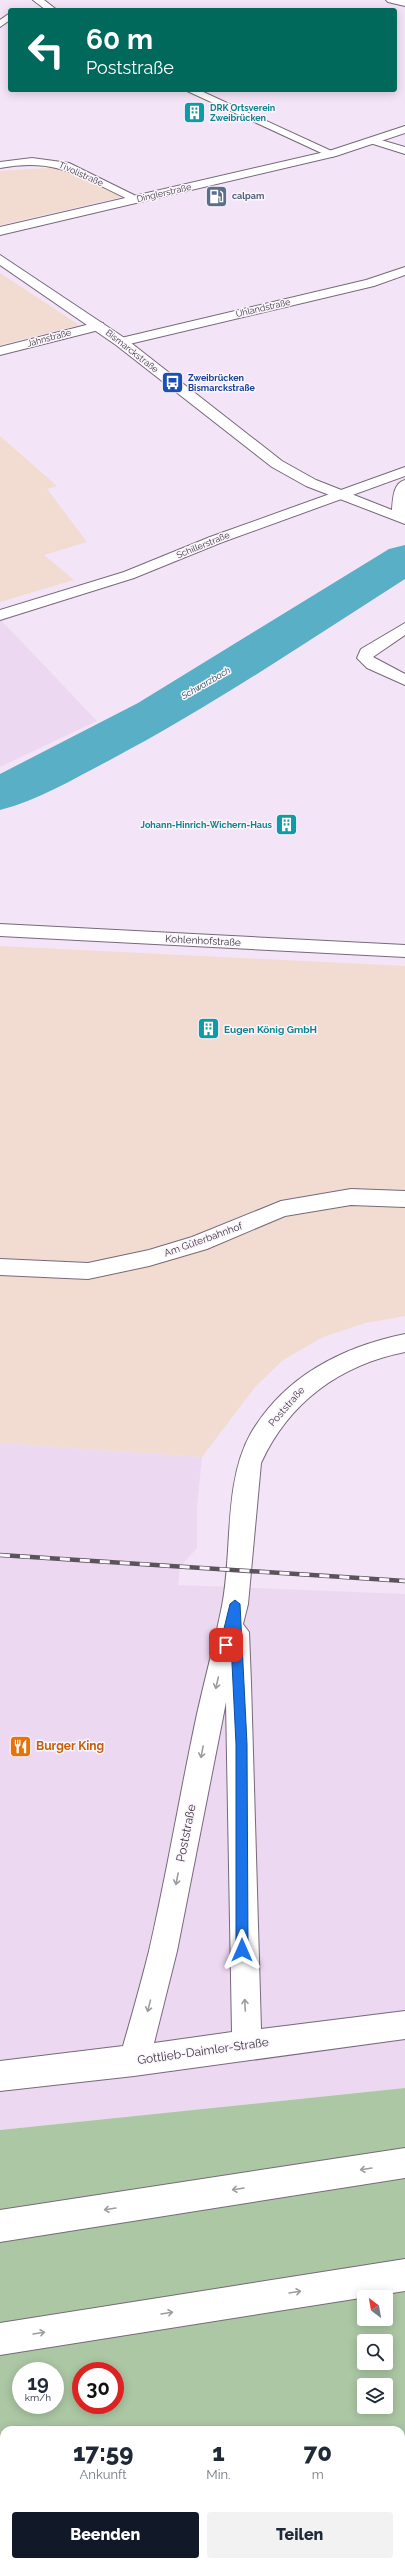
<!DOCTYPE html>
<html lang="de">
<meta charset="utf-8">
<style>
:root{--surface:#fff;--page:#f2f2f3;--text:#1f2937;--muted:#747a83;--accent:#111827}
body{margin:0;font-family:Raleway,sans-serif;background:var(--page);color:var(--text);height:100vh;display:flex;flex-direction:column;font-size:15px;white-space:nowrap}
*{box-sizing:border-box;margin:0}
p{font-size:13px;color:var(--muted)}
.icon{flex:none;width:22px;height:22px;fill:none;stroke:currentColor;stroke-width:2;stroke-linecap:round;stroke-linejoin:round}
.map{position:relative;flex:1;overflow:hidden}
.drawer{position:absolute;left:0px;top:2426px;width:405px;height:140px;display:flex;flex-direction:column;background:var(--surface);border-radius:12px 12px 0 0;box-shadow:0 2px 10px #0003}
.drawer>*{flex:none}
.hud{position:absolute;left:8px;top:8px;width:389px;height:84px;border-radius:4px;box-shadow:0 2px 10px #0003;background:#00695c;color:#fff;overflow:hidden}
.needle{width:26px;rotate:329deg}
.fabs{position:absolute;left:357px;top:2290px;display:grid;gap:8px}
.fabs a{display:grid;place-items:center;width:36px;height:36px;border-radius:4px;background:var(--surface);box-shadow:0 2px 10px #0003;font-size:20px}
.speed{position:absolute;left:12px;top:2362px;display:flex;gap:8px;font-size:20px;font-weight:700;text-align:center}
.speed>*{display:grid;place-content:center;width:52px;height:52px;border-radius:50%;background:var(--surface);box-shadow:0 2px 10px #0003;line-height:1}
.speed small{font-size:10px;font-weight:400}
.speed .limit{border:6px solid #d22;background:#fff;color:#111}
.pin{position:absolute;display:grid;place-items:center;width:34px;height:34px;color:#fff;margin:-17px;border-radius:8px;box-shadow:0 2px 6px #0006}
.me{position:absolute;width:44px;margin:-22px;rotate:0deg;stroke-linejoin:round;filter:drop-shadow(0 0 3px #0008)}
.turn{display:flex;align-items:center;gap:14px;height:84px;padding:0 12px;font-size:18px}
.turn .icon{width:52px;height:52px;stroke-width:2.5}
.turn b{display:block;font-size:28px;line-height:34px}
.eta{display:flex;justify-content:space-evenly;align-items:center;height:68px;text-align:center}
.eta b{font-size:24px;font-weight:800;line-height:28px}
.button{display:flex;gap:8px;margin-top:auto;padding:8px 12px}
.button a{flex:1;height:46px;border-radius:4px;background:var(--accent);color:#fff;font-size:16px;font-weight:800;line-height:46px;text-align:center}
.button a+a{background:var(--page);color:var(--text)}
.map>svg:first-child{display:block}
</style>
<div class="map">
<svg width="405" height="2566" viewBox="0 0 405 2566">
<rect width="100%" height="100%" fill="#f4e4f7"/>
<!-- built -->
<path fill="#edd8f2" d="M0,619L97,721L0,767Z
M0,1443L202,1457L197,1506V1548L180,1567L178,1585L405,1594V2088L0,2130Z"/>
<!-- industrial -->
<path fill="#f2dbd0" d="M64,167L126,196L0,225V171Z
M0,273L79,325L0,345Z
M0,436L57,486L47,489L87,542L44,555L74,580L0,602Z
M0,946L405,966V1316L365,1323L323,1337L283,1360L255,1387L202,1457L0,1443Z"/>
<!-- green -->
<path fill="#acc7a4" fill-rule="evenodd" d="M405,2088V2566H0V2130ZM364,2297H386V2319H364ZM364,2341H386V2363H364ZM21,2371H55V2405H21ZM81,2371H115V2405H81ZM364,2385H386V2407H364ZM4,2430H401V2562H4Z"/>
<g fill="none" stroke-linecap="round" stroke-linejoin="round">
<!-- river -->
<path fill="#58afc6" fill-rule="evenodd" d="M405,545V579C308,641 212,706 110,760C75,778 39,800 0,810V774L138,703L389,549Z"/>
<defs>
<path id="service" d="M10,13V20L0,27V20Z"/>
<path id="minor" d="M33,0H44L57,10H46Z
M386,0H405V6L388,2Z
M185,90H199L338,154L332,157L328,156Z
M374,138L405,147V154L370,143L369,141Z
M32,158L69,163L142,199L136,202L132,201C82,178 58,157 0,168V162Z
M405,267V275L374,286L121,346L115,342L121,338L366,280Z
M98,322L103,323L104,326L103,329L0,355V347Z
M405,467V476L220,543L134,578L0,620V610L124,572L210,537Z
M405,623V635L373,657L405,674V685L367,668L357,658L361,649Z
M0,924L405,945V957L0,936Z
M351,1189L405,1191V1207L351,1205L285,1216L207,1249L149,1266L88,1279L0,1275V1259L88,1263L149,1250L192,1237L281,1201Z
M405,1334V1352C340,1365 289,1402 261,1463L248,1604L243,1624L249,1632L251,1683L261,2029L405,2011V2039L134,2076L0,2091V2061L123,2046C132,2015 141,1983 149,1951C167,1873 180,1793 197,1714C205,1678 215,1642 222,1606C233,1550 223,1483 251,1433C285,1376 342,1347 405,1334ZM226,1702L232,2032L154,2043L177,1951Z"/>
<path id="tertiary" d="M0,255L126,339L282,461L316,480L392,510C393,499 393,483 405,480V524L306,486L272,467L116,345L0,265Z"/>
<path id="secondary" d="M405,126V133L336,156L0,235V227L329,151Z"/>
<path id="motorway" d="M405,2148V2178L0,2242V2210Z
M405,2259V2291L0,2355V2323Z"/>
</defs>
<!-- service casing -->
<use href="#service" stroke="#766979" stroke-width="2"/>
<!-- minor casing -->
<use href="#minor" stroke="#766979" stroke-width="2"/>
<!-- tertiary casing -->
<use href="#tertiary" stroke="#766979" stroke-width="2"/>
<!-- secondary casing -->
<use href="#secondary" stroke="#766979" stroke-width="2"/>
<!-- motorway casing -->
<use href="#motorway" stroke="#766979" stroke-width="2"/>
<!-- service -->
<use href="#service" fill="#fff" fill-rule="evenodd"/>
<!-- minor -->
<use href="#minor" fill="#fff" fill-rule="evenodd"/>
<!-- tertiary -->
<use href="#tertiary" fill="#fff" fill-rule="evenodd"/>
<!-- secondary -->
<use href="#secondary" fill="#fff" fill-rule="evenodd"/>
<!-- motorway -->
<use href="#motorway" fill="#fff" fill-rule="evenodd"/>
<defs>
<path id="rail" d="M0,1555L405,1581"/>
</defs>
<!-- rail casing -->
<use href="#rail" stroke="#5a535b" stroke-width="4.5"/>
<!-- rail -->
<use href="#rail" stroke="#fbf5fd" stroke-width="3" stroke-dasharray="10" stroke-linecap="butt"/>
</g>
<!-- one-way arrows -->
<defs><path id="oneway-shaft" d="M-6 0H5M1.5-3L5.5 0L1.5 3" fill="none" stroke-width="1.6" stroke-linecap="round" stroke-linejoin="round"/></defs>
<g stroke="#9e9b9e">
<use href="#oneway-shaft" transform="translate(217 1683) rotate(103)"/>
<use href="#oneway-shaft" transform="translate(202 1752) rotate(101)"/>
<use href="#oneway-shaft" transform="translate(177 1879) rotate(101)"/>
<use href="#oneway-shaft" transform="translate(245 2005) rotate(-93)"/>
<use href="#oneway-shaft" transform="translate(149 2006) rotate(104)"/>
<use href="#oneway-shaft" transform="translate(366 2169) rotate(171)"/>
<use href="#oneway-shaft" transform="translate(238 2189) rotate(171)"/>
<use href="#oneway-shaft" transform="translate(110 2209) rotate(171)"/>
<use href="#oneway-shaft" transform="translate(295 2292) rotate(-9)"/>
<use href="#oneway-shaft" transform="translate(167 2313) rotate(-9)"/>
<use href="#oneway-shaft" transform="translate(39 2333) rotate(-9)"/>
</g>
<!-- route -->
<path fill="#1a73e8" stroke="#114b97" d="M235,1600L240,1604L247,1744L248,1950L242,1955L236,1950V1744L231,1643L229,1649L226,1650L220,1645L230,1604Z"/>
<!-- icons -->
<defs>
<symbol id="building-square" viewBox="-11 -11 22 22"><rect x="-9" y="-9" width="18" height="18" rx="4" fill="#0f9aa8" stroke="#fbf5fd"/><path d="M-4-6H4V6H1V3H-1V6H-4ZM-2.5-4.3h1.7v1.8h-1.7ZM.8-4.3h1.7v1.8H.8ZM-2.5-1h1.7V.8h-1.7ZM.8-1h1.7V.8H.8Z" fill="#fff"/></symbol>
<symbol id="fuel-square" viewBox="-11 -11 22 22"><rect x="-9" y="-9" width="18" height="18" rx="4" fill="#5c6f8a" stroke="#fbf5fd"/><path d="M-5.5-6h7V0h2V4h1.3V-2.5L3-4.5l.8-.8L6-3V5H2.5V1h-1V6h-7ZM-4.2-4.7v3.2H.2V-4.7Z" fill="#fff"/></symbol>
<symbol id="bus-square" viewBox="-11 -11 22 22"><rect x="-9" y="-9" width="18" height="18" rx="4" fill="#1a4fb4" stroke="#fbf5fd"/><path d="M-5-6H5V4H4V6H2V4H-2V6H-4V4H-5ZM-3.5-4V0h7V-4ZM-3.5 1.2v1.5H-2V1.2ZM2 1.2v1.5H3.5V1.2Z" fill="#fff"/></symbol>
<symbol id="restaurant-square" viewBox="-11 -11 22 22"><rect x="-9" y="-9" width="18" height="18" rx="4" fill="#e8710a" stroke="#fbf5fd"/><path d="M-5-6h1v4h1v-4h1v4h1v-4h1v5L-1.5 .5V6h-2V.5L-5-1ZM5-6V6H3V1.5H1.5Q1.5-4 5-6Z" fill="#fff"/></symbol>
</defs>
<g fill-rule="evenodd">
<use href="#building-square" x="182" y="100" width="25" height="25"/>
<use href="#fuel-square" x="204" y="184" width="25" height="25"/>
<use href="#bus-square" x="160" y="370" width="25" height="25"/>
<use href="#building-square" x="274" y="812" width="25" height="25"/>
<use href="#building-square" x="196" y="1016" width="25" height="25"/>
<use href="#restaurant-square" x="8" y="1734" width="25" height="25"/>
</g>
<g text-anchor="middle" stroke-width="3" stroke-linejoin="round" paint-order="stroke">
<!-- far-culture labels -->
<g font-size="9" font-weight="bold" fill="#0d838f" stroke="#fbf5fd" text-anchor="start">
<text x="210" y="111">DRK Ortsverein<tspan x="210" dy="10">Zweibrücken</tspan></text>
<text x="272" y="828" text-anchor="end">Johann-Hinrich-Wichern-Haus</text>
</g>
<!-- far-street labels -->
<g font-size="9" fill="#3d373e" stroke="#fbf5fd">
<text transform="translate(81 174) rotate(24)" y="3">Tivolistraße</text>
<text transform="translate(164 193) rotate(-13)" y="3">Dinglerstraße</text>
<text transform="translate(263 308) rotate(-13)" y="3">Uhlandstraße</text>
<text transform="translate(49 338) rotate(-15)" y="3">Jahnstraße</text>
<text transform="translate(132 351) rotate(38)" y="3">Bismarckstraße</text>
<text transform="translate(203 545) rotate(-22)" y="3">Schillerstraße</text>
</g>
<!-- far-service labels -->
<g font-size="9" font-weight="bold" fill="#4e5e75" stroke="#fbf5fd" text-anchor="start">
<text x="232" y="199">calpam</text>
</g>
<!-- far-transit labels -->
<g font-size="9" font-weight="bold" fill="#164399" stroke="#fbf5fd" text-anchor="start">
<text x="188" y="381">Zweibrücken<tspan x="188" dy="10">Bismarckstraße</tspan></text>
</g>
<!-- far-water labels -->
<g font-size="9" font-style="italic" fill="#1f4651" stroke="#fbf5fd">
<text transform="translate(206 683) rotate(-30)" y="3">Schwarzbach</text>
</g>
<!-- street labels -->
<g font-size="10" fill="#3d373e" stroke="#fbf5fd">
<text transform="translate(203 940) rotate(3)" y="4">Kohlenhofstraße</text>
<text transform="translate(203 1239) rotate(-20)" y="4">Am Güterbahnhof</text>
<text transform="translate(286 1406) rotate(-49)" y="4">Poststraße</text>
</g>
<!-- culture labels -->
<g font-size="10" font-weight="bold" fill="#0d838f" stroke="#fbf5fd" text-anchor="start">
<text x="224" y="1033">Eugen König GmbH</text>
</g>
<!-- near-food labels -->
<g font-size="12" font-weight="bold" fill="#c56008" stroke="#fbf5fd" text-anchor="start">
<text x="36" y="1750">Burger King</text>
</g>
<!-- near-street labels -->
<g font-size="12" fill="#3d373e" stroke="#fbf5fd">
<text transform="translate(186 1833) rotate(-79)" y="4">Poststraße</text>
<text transform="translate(203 2051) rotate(-8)" y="4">Gottlieb-Daimler-Straße</text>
</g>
</g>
</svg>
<div class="fabs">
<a><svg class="needle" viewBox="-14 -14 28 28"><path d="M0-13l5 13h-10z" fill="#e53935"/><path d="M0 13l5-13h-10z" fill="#747a83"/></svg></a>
<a><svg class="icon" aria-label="search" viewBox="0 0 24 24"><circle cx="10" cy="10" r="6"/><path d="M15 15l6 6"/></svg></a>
<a><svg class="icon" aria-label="layers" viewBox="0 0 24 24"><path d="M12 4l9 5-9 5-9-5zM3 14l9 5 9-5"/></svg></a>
</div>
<div class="speed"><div>19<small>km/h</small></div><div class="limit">30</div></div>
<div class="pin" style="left:226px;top:1645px;background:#d93025"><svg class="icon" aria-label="arrive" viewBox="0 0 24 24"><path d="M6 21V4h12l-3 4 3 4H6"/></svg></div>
<svg class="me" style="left:242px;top:1950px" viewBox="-20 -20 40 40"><path d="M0-17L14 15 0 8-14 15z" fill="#1a73e8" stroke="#fff" stroke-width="4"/></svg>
<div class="hud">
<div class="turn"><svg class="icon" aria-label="left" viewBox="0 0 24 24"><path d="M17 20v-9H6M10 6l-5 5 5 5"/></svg><div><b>60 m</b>Poststraße</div></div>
</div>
<section class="drawer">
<div class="eta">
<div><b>17:59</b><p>Ankunft</p></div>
<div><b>1</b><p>Min.</p></div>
<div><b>70</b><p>m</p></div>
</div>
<div class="button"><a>Beenden</a><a>Teilen</a></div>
</section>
</div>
